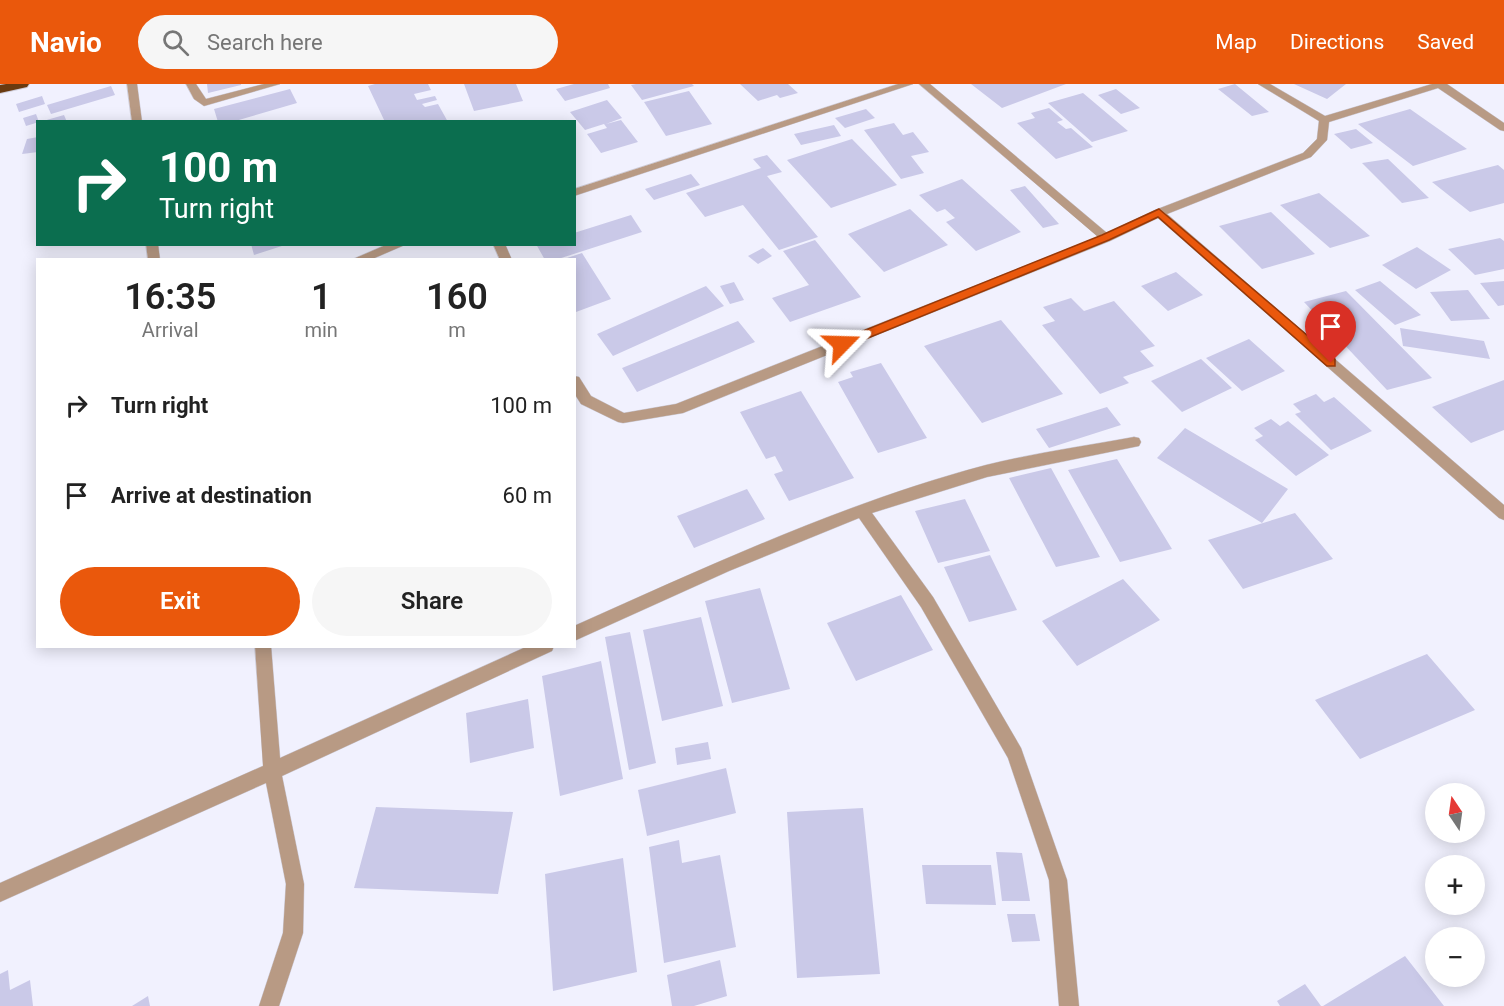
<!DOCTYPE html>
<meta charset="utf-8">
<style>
:root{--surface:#fff;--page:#f6f6f6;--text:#222;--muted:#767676;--accent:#ea580c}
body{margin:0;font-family:Roboto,sans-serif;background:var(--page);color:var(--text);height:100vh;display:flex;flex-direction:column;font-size:22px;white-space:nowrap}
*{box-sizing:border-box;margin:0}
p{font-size:20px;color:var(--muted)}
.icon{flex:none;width:33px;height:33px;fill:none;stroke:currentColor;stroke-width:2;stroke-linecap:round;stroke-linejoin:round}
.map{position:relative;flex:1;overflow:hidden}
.sheet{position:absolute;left:36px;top:174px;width:540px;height:390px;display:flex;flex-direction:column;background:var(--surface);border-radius:0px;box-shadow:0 3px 15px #0003}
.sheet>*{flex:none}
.guide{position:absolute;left:36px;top:36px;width:540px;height:126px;border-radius:0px;box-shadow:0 3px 15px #0003;background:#0b6e4f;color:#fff;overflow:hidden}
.needle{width:39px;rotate:347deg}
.controls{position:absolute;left:1425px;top:699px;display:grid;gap:12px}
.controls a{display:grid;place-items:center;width:60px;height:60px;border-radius:50%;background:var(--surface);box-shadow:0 3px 15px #0003;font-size:30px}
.pin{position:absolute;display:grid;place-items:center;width:51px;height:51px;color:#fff;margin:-62px -26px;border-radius:50% 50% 50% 0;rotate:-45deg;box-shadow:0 0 6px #0007}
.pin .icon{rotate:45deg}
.me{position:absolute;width:66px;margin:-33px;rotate:68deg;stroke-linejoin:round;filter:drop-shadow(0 0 4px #0008)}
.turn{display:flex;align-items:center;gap:21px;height:126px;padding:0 24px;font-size:27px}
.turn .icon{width:78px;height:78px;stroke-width:2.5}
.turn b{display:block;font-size:42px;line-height:51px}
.eta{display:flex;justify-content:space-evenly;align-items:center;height:102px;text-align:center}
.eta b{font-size:36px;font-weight:600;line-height:42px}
.action{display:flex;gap:12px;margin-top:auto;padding:12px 24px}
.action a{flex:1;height:69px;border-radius:36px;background:var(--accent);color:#fff;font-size:24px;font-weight:600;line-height:69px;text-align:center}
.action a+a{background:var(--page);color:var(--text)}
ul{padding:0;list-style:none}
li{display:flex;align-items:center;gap:18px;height:90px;padding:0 24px}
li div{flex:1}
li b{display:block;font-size:22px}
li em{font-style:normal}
header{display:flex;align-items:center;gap:36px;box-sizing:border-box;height:84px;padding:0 30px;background:var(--accent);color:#fff}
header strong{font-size:28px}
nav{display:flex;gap:33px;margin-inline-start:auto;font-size:21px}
.search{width:420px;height:54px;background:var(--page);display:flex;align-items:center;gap:15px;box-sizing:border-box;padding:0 21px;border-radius:33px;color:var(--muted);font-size:22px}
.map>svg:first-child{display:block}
</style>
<header>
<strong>Navio</strong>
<div class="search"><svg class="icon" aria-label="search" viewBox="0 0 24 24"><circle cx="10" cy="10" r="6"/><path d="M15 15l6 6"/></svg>Search here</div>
<nav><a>Map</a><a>Directions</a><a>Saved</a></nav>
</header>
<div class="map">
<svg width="1504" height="922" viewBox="0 0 1504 922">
<rect width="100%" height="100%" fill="#f1f1fe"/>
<!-- building -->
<path fill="#cac9e8" d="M207,0H241V1L208,9Z
M375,0H428L431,6L414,10L417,16L435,12L437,16L422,20L425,23L438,20L448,38H385L368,2Z
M464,0H516L523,17L474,27Z
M574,0H608L610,4L565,17L556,5Z
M636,0H692L694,2L642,16L631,1Z
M740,0H788L798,9L780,14L777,11L758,17Z
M971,0H1066L1002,24Z
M1235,0L1269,28L1252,32L1218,5Z
M1294,0H1346L1327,15Z
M111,2L115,11L51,30L47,21Z
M290,5L297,19L232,38H218L214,25Z
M1116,5L1140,24L1121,30L1098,11Z
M689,7L712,40L666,52L644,18Z
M1083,9L1128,47L1092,58L1048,19Z
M42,12L45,20L19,28L16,20Z
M607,16L622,34L606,40L621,36L638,58L601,69L587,50L607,44L604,40L585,46L570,28Z
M1049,24L1063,36L1057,38L1066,45L1071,44L1093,63L1056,75L1017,39L1035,34L1031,29Z
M866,25L875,34L845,44L835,34Z
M1410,25L1467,65L1413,82L1358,40Z
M36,30L39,38L26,42L23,34Z
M64,31L67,38H43V37Z
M894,39L903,51L913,48L929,68L911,72L924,89L901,95L864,46Z
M834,41L841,52L801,61L794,50Z
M1356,45L1373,59L1351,65L1334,50Z
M38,53V68L22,70L27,55Z
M852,55L897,101L831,124L787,76Z
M767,71L782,88L767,92L818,153L779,166L743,121L705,133L686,109L761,84L753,75Z
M1388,75L1429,114L1402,119L1362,79Z
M1498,81L1504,86V119L1470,128L1432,98Z
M691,90L700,101L654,116L645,105Z
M962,95L1021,148L976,167L946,138L955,134L945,125L937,128L919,111Z
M1025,102L1059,140L1043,144L1010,106Z
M1319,109L1370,152L1330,164L1280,121Z
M910,125L948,161L884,188L848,150Z
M1271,128L1315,170L1262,185L1219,142Z
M631,131L642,148L555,176H545L536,160H574V149Z
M1500,154L1504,157V185L1475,191L1448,165Z
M815,156L861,213L790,238L772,214L809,201L783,167Z
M251,160H285V161L254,171Z
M1417,163L1451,186L1416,205L1382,181Z
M763,164L772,172L758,180L748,172Z
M582,169L611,215L576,228L574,176L564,175Z
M1176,188L1203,211L1168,227L1141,202Z
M1380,197L1421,231L1395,241L1355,206Z
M1504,197V221L1498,222L1480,199Z
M734,198L744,216L730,220L720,202Z
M706,202L724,222L613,272L597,250Z
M1468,206L1490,235L1451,237L1430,208Z
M1346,207L1432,294L1387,306L1304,218Z
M1071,214L1084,227L1114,217L1155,262L1140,267L1154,282L1123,293L1129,299L1100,310L1042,241L1055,237L1043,223Z
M1001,236L1063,310L982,339L924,262Z
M738,237L755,258L637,308L622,284Z
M1400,244L1484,257L1490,275L1403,262Z
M1249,255L1285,287L1242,307L1206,274Z
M1201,275L1232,304L1182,328L1151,297Z
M881,279L927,354L878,369L838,298L853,293L850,288Z
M1504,296V346L1471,359L1432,323Z
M801,307L854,394L789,417L774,390L783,387L775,372L766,375L740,328Z
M1316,310L1324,318L1334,313L1372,347L1331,366L1295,330L1301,328L1293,320Z
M1107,323L1121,341L1049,364L1036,345Z
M1271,335L1280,342L1288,337L1329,371L1296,392L1255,356L1263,352L1254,344Z
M1185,344L1288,405L1262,439L1157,374Z
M1117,375L1172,465L1120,478L1068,386Z
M1051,384L1100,473L1056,483L1009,394Z
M747,405L765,435L694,464L677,432Z
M965,415L990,467L938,479L915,427Z
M1295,429L1333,475L1243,505L1208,456Z
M990,471L1017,526L969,538L944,483Z
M1123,495L1160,536L1077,582L1042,537Z
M760,504L790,605L732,619L705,517Z
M901,511L933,566L856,597L827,539Z
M701,533L723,622L662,637L643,546Z
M630,548L656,679L629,686L605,553Z
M1427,570L1475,626L1360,675L1315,616Z
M601,577L623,695L560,712L542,592Z
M528,615L534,664L470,679L466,629Z
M708,658L711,675L677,681L675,664Z
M726,684L736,729L647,752L638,706Z
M376,723L513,728L498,810L354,804Z
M863,724L880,890L797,894L787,728Z
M679,756L682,779L720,771L736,863L664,879L649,763Z
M996,768L1022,769L1030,817H1002Z
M623,774L637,888L553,907L545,790Z
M922,781H991L996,821L926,820Z
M1007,830H1035L1040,857L1012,858Z
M1405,872L1444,922H1323Z
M720,876L727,912L694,922H672L667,891Z
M8,886L10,906L30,896L33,922H0V890Z
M1305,900L1321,922H1280L1277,917Z
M148,912L150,922H132Z"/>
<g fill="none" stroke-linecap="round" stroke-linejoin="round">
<defs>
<path id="lane" d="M186,0H196L206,15L264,0H280L204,22L194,15Z"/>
<path id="street" d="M127,0H137L142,38H132Z
M898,0H913L574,112V105Z
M919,0H930L1107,149L1155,126L1303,69L1317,55L1319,37L1258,0H1270L1325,32L1432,0H1447L1504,39V47L1500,46L1438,4L1329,38L1327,56L1311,73L1167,130L1504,421V436L1499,434L1158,134L1110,157L683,329L623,339L618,338L581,320L574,309V292L579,293L591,312L624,329L676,320L1098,153Z
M146,160H158L160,176H148Z
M388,160H407L370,176H351Z
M493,160H505L512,176H500Z
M1134,353L1139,354L1141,358L1139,362L987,393L872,429L933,513L1021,664L1067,796L1079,922H1059L1049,796L1008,674L921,523L859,434L729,487L574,557V542C709,482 843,419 986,381C1034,369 1085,362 1134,353Z
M255,562H271L280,674L528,562H554L552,567L282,692L304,800L303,849L279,922H259L283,849L286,800L266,699L0,818V799L263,682Z"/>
<path id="highway" d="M6,0H29L27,3L0,9V1Z"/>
</defs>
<!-- lane casing -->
<use href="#lane" stroke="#cecdda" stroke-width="1"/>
<!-- street casing -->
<use href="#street" stroke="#cecdda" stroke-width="1"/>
<!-- highway casing -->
<use href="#highway" stroke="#cecdda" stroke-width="2"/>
<!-- lane -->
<use href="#lane" fill="#b89a84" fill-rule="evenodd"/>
<!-- street -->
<use href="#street" fill="#b89a84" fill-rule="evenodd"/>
<!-- highway -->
<use href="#highway" fill="#693a10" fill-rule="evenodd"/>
</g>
<!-- route -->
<path fill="#ea580c" stroke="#983908" stroke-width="1.5" d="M1159,125L1335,275V282H1327L1158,133L1109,156L846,263H838L836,260L838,257L1102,151Z"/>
</svg>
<div class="controls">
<a><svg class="needle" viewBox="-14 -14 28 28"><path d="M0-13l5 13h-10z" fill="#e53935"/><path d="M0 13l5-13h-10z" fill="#767676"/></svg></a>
<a>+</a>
<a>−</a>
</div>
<div class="pin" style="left:1331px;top:279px;background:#d93025"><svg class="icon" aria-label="arrive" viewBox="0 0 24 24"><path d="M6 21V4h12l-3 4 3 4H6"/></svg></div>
<svg class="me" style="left:842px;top:260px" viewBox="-20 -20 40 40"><path d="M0-17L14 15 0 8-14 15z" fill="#ea580c" stroke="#fff" stroke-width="4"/></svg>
<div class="guide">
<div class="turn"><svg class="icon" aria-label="right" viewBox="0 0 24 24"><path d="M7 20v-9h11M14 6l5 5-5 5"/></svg><div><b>100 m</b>Turn right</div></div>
</div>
<section class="sheet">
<div class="eta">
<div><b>16:35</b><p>Arrival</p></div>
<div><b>1</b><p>min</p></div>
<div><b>160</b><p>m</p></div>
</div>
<ul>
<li><svg class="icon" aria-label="right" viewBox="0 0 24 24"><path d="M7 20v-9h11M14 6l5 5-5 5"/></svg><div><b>Turn right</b></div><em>100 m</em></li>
<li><svg class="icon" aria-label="arrive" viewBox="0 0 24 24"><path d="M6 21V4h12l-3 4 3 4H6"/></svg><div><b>Arrive at destination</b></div><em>60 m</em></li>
</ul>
<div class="action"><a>Exit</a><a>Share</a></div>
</section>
</div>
